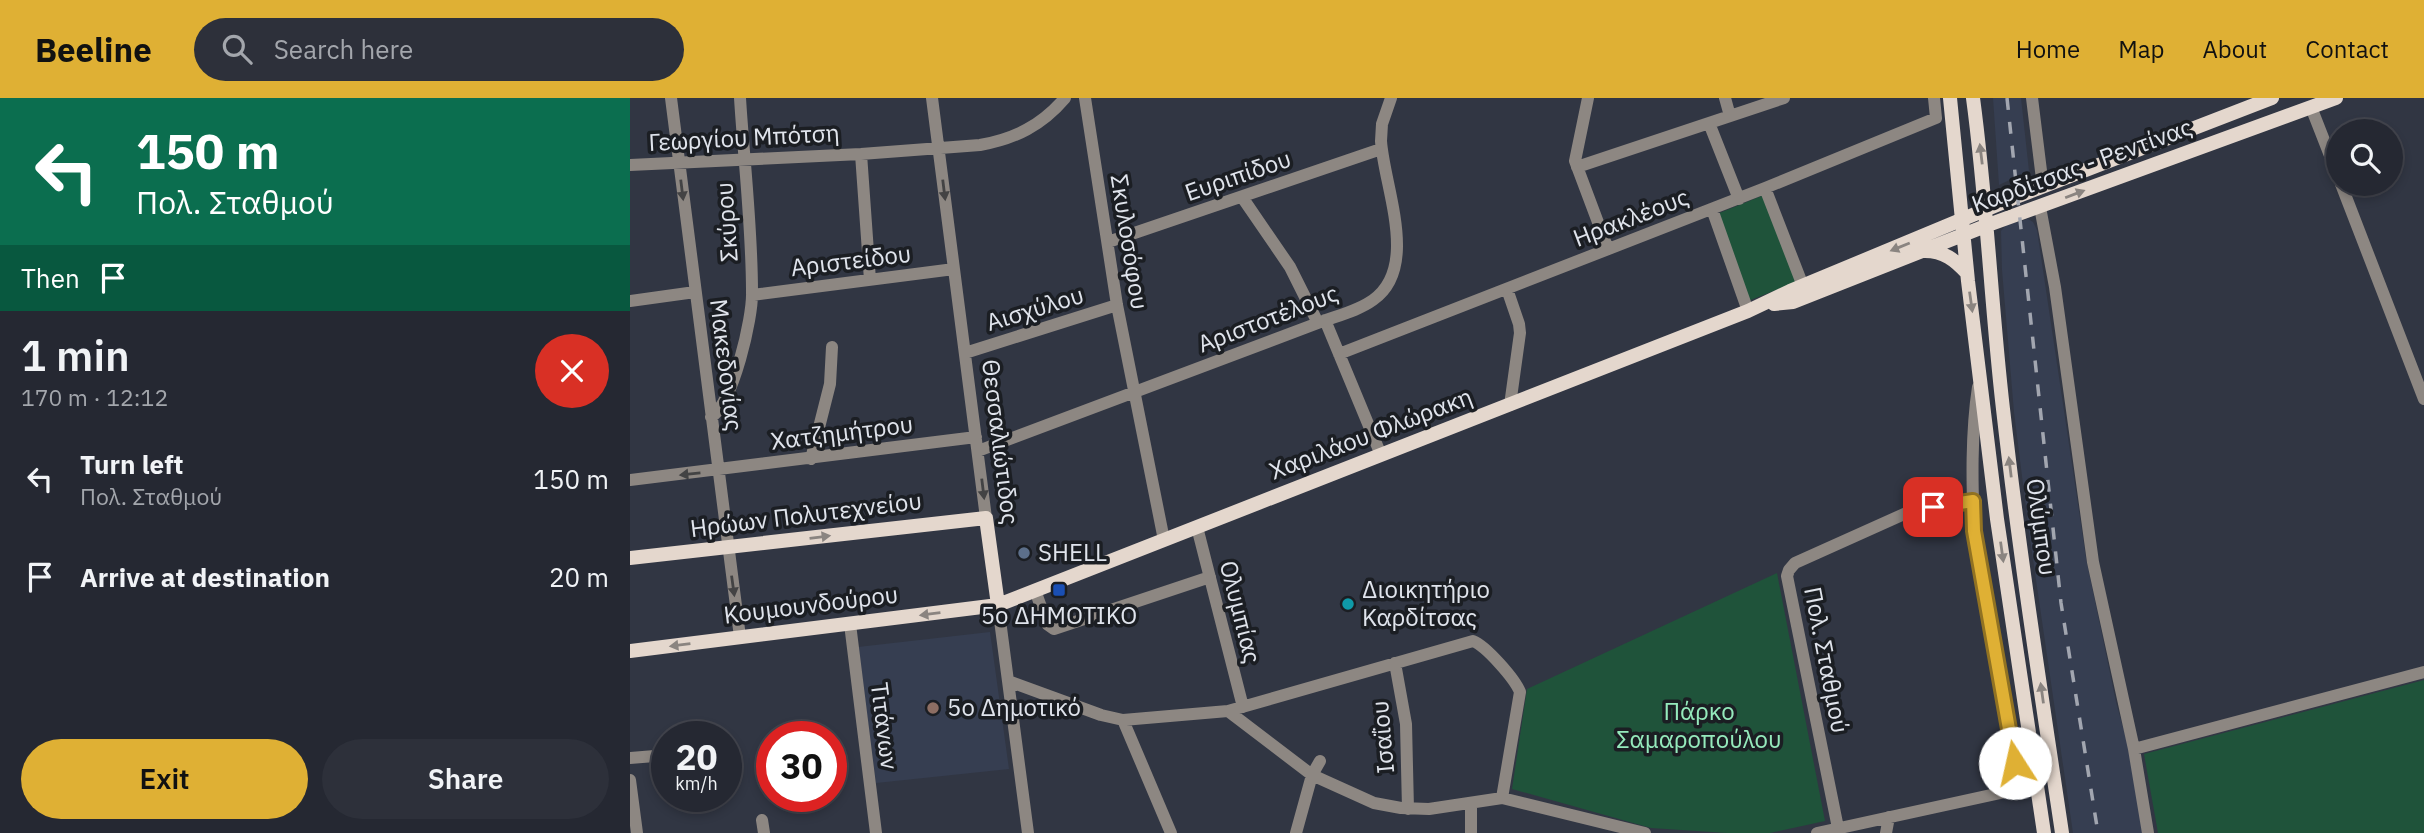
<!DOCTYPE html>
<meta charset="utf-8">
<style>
:root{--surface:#252832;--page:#2d303a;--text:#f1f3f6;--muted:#a3a6ac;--line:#42444d;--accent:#dfb034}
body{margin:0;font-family:"IBM Plex Sans",sans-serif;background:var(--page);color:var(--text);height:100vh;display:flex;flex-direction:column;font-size:26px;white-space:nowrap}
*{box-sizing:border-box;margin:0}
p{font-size:23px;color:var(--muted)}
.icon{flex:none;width:38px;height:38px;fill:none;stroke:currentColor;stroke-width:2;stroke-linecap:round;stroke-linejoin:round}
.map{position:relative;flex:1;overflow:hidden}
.side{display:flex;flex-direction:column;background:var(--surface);width:630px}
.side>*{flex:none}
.hud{background:#0b6e4f;color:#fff;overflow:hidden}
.fabs{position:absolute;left:1696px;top:21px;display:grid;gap:14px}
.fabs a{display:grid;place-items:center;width:77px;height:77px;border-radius:50%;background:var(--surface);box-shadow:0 4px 10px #0003,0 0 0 2px var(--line);font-size:35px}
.speed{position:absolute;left:21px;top:623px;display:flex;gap:14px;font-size:35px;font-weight:700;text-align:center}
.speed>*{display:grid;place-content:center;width:91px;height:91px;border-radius:50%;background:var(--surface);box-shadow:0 4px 10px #0003,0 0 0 2px var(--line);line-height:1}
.speed small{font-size:18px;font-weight:400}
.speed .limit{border:10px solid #d22;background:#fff;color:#111}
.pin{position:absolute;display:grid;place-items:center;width:60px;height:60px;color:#fff;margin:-30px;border-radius:14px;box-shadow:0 4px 10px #0006}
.me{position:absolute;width:77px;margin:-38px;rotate:350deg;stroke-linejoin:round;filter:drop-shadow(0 0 5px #0008)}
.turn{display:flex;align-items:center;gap:24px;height:147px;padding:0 21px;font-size:32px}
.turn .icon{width:91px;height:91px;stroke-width:2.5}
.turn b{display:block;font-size:49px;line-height:60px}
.then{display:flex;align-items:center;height:66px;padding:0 21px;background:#0003;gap:14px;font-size:26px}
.round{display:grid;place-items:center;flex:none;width:74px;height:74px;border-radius:37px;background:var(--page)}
.summary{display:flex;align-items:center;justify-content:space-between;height:119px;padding:0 21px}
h1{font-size:42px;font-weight:600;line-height:52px}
.action{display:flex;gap:14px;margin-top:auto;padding:14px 21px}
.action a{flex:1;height:80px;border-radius:42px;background:var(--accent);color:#111;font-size:28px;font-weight:600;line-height:80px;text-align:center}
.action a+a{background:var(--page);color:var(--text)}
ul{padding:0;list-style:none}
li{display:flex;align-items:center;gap:21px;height:98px;padding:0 21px}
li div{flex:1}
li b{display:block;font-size:26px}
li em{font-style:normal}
header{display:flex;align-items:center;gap:42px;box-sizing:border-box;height:98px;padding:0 35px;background:var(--accent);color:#111}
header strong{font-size:33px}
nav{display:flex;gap:38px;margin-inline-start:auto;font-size:24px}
.search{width:490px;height:63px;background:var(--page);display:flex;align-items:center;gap:18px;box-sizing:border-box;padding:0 24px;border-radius:38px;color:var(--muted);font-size:26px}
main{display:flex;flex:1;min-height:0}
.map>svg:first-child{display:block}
</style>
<header>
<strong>Beeline</strong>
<div class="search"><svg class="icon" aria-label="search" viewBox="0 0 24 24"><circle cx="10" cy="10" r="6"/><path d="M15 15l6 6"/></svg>Search here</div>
<nav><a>Home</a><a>Map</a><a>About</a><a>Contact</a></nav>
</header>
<main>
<section class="side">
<div class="hud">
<div class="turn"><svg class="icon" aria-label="left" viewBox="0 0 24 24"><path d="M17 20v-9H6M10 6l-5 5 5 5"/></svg><div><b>150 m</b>Πολ. Σταθμού</div></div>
<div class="then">Then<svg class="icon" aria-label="arrive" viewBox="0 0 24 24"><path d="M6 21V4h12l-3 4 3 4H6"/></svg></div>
</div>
<div class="summary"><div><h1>1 min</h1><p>170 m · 12:12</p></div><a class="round" style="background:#d93025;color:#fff"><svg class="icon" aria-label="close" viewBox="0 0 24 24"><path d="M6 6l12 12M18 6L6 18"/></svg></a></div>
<ul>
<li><svg class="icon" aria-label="left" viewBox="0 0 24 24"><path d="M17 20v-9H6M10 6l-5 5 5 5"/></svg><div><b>Turn left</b><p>Πολ. Σταθμού</p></div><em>150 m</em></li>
<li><svg class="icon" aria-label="arrive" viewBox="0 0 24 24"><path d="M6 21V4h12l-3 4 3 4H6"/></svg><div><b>Arrive at destination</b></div><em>20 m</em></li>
</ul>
<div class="action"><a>Exit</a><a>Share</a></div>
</section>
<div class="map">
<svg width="1794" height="735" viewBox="0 0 1794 735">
<rect width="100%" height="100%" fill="#313643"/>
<!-- built -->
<path fill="#363e51" d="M1363,0H1391L1399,73L1369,87Z
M1398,121L1403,124L1407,132L1456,460L1486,604L1499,651L1514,735H1443L1399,434L1384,314L1372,172L1371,133L1376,127Z
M360,534L379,671L246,685L228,549Z"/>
<!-- green -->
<path fill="#1f533a" d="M1134,97L1167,184L1118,203L1087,116Z
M1147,475L1195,723L1140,735H1097L1021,730L882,691L897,591Z
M1794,582V735H1528L1514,656Z"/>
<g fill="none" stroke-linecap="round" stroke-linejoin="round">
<!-- minor -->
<path stroke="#8d8782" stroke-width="12" d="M41,0L110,539
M302,0L356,420
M455,0L487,207L534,442
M958,0L945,63L978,151
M1095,0L1100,18
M1402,0L1413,89
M1681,9L1708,78
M1079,25L1109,101
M231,56L240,182
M0,67L231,56L350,47C385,41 412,27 435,0
M947,69L1154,0
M1711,86L1794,301
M1135,90L1173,188
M612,99L660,169L688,225
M1410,109L1425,189L1463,464L1504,651L1518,735
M1082,111L1118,213
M478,144L751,51
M877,191L889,226L890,235L880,307
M122,197L324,171
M0,203L65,194
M695,222L751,357
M335,255L487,207
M709,256L1135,90L1306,20L1304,0
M1348,289C1341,336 1342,385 1344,433L1390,690
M81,319C103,306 123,219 122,194C122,129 114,64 110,0
M348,353L688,225C706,218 728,213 743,202C790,169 754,89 751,43L752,26L761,0
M181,361L200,286L202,249
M0,382L346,339
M567,429L613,609
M405,492L417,526L424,531L580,479
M368,507L398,735
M220,526L246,735
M765,565L776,626L778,711
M378,583L471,617L493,622L598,613L843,543C856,548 885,581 890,594L872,700
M598,613L682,677L744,705L771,710L799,711L872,700L1015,735
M493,622L541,735
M1504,651L1794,574
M0,660L37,657
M0,682L7,735
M132,722L134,735
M1208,730L1157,478L1159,472L1165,465L1283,412L1343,403
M666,735L682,677L690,663
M841,735V706
M1187,735L1407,687
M1256,735L1259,719"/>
<!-- major -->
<path stroke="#e4d7cd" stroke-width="14" d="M1320,0L1338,183L1367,421L1414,735
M1343,0C1357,103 1361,207 1373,311C1389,453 1411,594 1432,735
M1295,153C1314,153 1325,162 1337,175
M1144,206L1163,204L1358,127L1706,0
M0,460L356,420L368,507
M0,553L368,507L1118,213L1160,193L1386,99L1642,0"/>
<!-- rail -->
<path stroke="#a2a6b0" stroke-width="3.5" stroke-dasharray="12 12" stroke-linecap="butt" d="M1377,0L1431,505L1468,735"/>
</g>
<!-- one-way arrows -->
<defs><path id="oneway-solid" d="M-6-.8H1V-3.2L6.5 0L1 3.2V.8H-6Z" transform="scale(1.75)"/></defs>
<g fill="#8a8480">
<use href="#oneway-solid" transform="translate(1351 56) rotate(-97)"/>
<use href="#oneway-solid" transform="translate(1445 96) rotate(-21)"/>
<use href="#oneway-solid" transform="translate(1270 149) rotate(158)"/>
<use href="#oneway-solid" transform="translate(1341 204) rotate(82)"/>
<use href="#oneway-solid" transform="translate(1380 369) rotate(-97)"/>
<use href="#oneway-solid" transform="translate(190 439) rotate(-7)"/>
<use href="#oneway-solid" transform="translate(1372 454) rotate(82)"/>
<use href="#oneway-solid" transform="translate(300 516) rotate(173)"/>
<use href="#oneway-solid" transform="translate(50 547) rotate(173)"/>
<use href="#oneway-solid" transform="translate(1412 595) rotate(-98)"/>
</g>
<g fill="#434344">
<use href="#oneway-solid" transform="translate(52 92) rotate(83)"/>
<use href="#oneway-solid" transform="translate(314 92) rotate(83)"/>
<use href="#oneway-solid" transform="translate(60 376) rotate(174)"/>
<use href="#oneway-solid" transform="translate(353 391) rotate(83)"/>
<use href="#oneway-solid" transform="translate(103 488) rotate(82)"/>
</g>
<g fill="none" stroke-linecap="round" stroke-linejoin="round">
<defs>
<path id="route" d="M1303,409L1343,403L1344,433L1385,665"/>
</defs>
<!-- route casing -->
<use href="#route" stroke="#917222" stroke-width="18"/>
<!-- route -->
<use href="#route" stroke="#dfb034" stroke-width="12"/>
</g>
<!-- markers -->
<circle fill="#5c6f8a" stroke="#1b1e23" stroke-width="2.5" cx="394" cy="455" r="7"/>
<rect fill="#1a4fb4" stroke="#1b1e23" stroke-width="2.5" x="422" y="485" width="14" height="14" rx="3.5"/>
<circle fill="#0f9aa8" stroke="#1b1e23" stroke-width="2.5" cx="718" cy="506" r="7"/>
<circle fill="#8d6e63" stroke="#1b1e23" stroke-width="2.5" cx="303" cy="610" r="7"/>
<g text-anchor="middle" stroke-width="7" stroke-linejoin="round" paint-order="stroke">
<!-- street labels -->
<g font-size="24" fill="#e0e4ec" stroke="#1b1e23">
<text transform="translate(114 40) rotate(-3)" y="8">Γεωργίου Μπότση</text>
<text transform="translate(1452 68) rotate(-20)" y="8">Καρδίτσας - Ρεντίνας</text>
<text transform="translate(608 78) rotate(-19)" y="8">Ευριπίδου</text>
<text transform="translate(1001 120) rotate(-21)" y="8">Ηρακλέους</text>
<text transform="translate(97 124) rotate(-94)" y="8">Σκύρου</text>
<text transform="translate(499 144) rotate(81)" y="8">Σκυλοσόφου</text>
<text transform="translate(221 163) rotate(-7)" y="8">Αριστείδου</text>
<text transform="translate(405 211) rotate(-17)" y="8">Αισχύλου</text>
<text transform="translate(638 221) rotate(-21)" y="8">Αριστοτέλους</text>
<text transform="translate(96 267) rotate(83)" y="8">Μακεδονίας</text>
<text transform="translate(212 335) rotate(-7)" y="8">Χατζημήτρου</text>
<text transform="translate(741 336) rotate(-21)" y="8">Χαριλάου Φλώρακη</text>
<text transform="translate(370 344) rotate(83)" y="8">Θεσσαλιώτιδος</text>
<text transform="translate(176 417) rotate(-7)" y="8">Ηρώων Πολυτεχνείου</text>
<text transform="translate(1411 429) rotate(82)" y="8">Ολύμπου</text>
<text transform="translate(181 507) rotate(-7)" y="8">Κουμουνδούρου</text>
<text transform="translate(610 514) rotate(76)" y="8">Ολυμπίας</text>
<text transform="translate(1196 562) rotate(79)" y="8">Πολ. Σταθμού</text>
<text transform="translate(254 628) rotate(83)" y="8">Τιτάνων</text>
<text transform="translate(753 639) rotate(-95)" y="8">Ισαΐου</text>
</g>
<!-- poi labels -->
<g font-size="24" fill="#e0e4ec" stroke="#1b1e23" text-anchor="start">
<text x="408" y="463">SHELL</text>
<text x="732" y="500">Διοικητήριο<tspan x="732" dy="28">Καρδίτσας</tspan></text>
<text x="429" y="526" text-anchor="middle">5ο ΔΗΜΟΤΙΚΟ</text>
<text x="317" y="618">5ο Δημοτικό</text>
</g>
<!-- park labels -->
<g font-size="24" fill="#95eabc" stroke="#1b1e23">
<text x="1069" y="622">Πάρκο<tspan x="1069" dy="28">Σαμαροπούλου</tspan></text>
</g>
</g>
</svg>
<div class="fabs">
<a><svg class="icon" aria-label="search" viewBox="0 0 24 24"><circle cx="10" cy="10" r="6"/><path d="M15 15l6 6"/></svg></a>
</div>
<div class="speed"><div>20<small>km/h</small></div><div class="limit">30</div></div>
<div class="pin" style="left:1303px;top:409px;background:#d93025"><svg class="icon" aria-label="arrive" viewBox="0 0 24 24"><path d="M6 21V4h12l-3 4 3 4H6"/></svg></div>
<svg class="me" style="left:1385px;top:665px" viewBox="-20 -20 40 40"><circle r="19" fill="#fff"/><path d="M0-13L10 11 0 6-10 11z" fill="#dfb034"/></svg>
</div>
</main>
